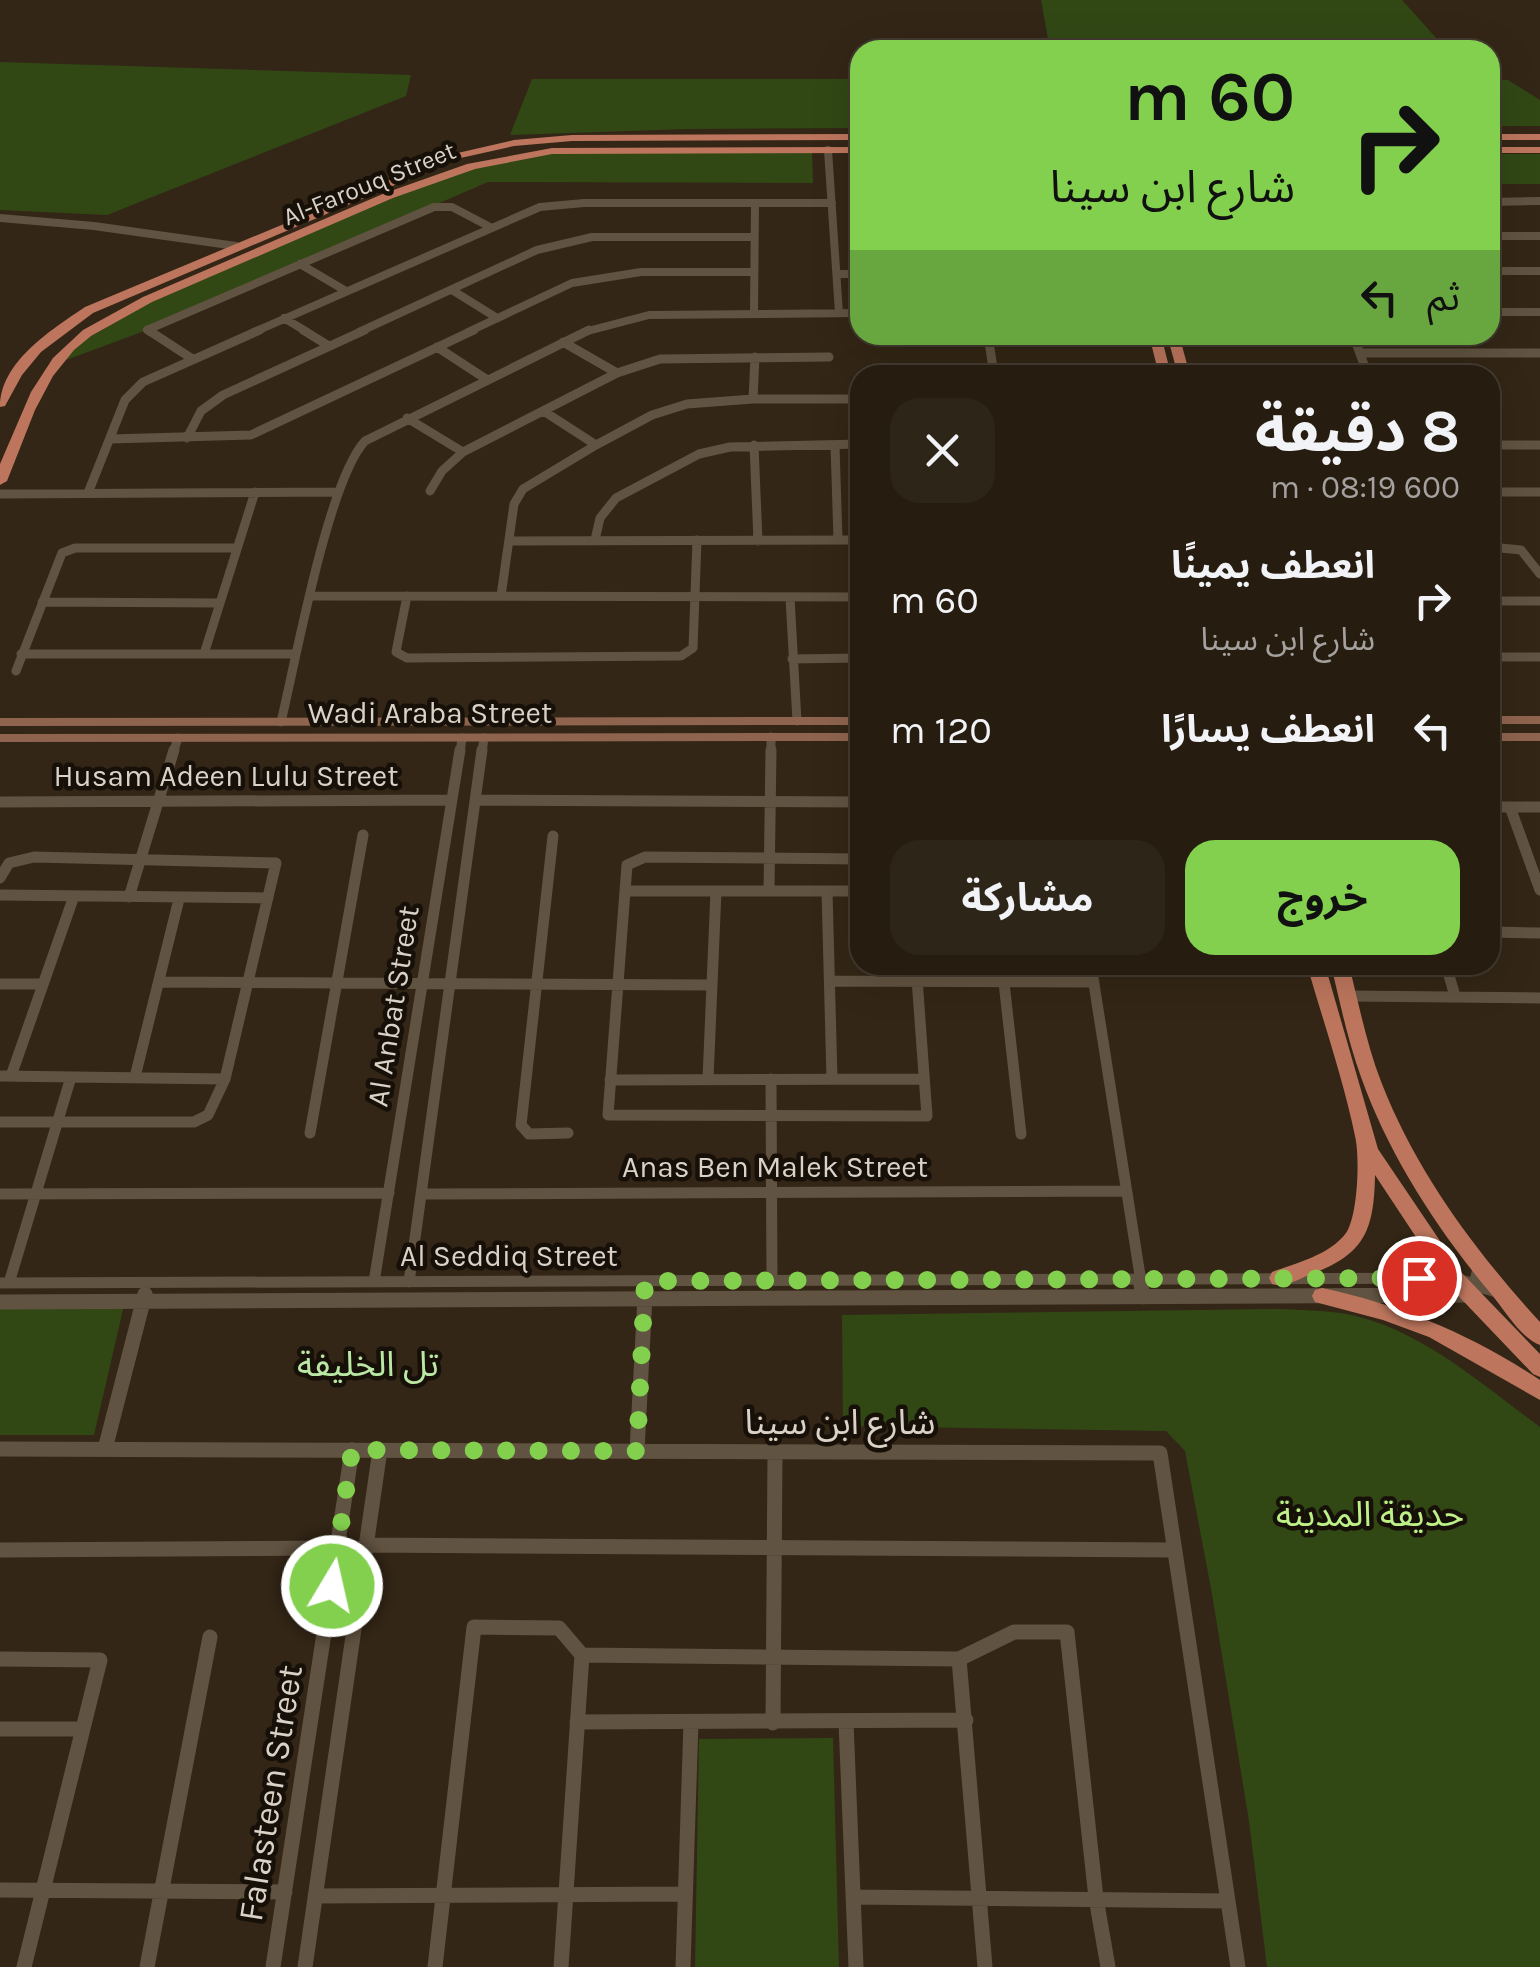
<!DOCTYPE html>
<html lang="ar">
<meta charset="utf-8">
<style>
:root{--surface:#261c10;--page:#2e2519;--text:#f1f3f6;--muted:#a4a19f;--line:#423a30;--accent:#83d04f}
body{margin:0;font-family:Karla,"Noto Sans Arabic",sans-serif;background:var(--page);color:var(--text);direction:rtl;height:100vh;display:flex;flex-direction:column;font-size:38px;white-space:nowrap}
*{box-sizing:border-box;margin:0}
p{font-size:32px;color:var(--muted)}
.icon{flex:none;width:55px;height:55px;fill:none;stroke:currentColor;stroke-width:2;stroke-linecap:round;stroke-linejoin:round}
.map{position:relative;flex:1;overflow:hidden;direction:ltr}
.sheet{position:absolute;left:850px;top:365px;width:650px;height:610px;display:flex;flex-direction:column;background:var(--surface);border-radius:30px;box-shadow:0 10px 40px #0002,0 0 0 2px var(--line);direction:rtl}
.sheet>*{flex:none}
.hud{position:absolute;left:850px;top:40px;width:650px;height:305px;border-radius:30px;box-shadow:0 10px 40px #0002,0 0 0 2px var(--line);direction:rtl;background:#83d04f;color:#111;overflow:hidden}
.pin{position:absolute;display:grid;place-items:center;width:85px;height:85px;color:#fff;margin:-42px;border:5px solid #fff;border-radius:50%;box-shadow:0 2px 10px #0007}
.me{position:absolute;width:110px;margin:-55px;rotate:9deg;stroke-linejoin:round;filter:drop-shadow(0 0 8px #0008)}
.turn{display:flex;align-items:center;gap:35px;height:210px;padding:0 40px;font-size:45px}
.turn .icon{width:130px;height:130px;stroke-width:2.5}
.turn b{display:block;font-size:70px;line-height:85px}
.then{display:flex;align-items:center;height:95px;padding:0 40px;background:#0003;gap:20px;font-size:38px}
.round{display:grid;place-items:center;flex:none;width:105px;height:105px;border-radius:30px;background:var(--page)}
.head{display:flex;align-items:center;justify-content:space-between;height:170px;padding:0 40px}
h1{font-size:60px;font-weight:700;line-height:75px}
.primary-button{display:flex;gap:20px;margin-top:auto;padding:20px 40px}
.primary-button a{flex:1;height:115px;border-radius:30px;background:var(--accent);color:#111;font-size:40px;font-weight:700;line-height:115px;text-align:center}
.primary-button a+a{background:var(--page);color:var(--text)}
ul{padding:0;list-style:none}
li{display:flex;align-items:center;gap:30px;height:130px;padding:0 40px}
li div{flex:1}
li b{display:block;font-size:38px}
li em{font-style:normal}
.map>svg:first-child{display:block}
</style>
<div class="map">
<svg width="1540" height="1967" viewBox="0 0 1540 1967">
<rect width="100%" height="100%" fill="#332616"/>
<!-- green -->
<path fill="#314815" d="M1041,0H1402L1447,50H1050Z
M0,62L411,75L406,96L107,215L0,210Z
M532,79H860V128L688,129L510,135Z
M1490,80H1508L1540,100V126H1490Z
M556,153H812L813,183L488,182L139,333L58,363L69,349L162,295L474,164Z
M1490,154H1540V184H1490Z
M125,1301L94,1435H0V1302Z
M1277,1309C1300,1310 1324,1310 1347,1314C1421,1329 1481,1384 1540,1427V1967H1267L1249,1821L1212,1594L1185,1451L1166,1431L843,1426L842,1315Z
M833,1738L839,1967H695L699,1739Z"/>
<g fill="none" stroke-linecap="round" stroke-linejoin="round">
<!-- street-far3 -->
<path stroke="#615341" stroke-width="8" d="M828,150L839,313
M1490,202L1540,201
M0,218L94,226L236,246
M1490,236H1540
M300,264L346,291
M1490,271H1540
M837,274H860
M452,290L497,318
M1490,312H1540
M754,313L755,203
M284,318L307,332
M150,332L147,330L434,207H452L490,227
M254,332L540,207L584,203H832
M359,332L537,250L592,237H754
M468,332L572,283L641,272H754
M584,332L649,315L860,313"/>
<!-- street-far2 -->
<path stroke="#615341" stroke-width="9" d="M148,330L191,358
M303,330L329,346
M988,335L994,375
M1353,335L1368,375
M563,342L617,373
M437,347L486,379
M1360,353H1540
M753,399L755,357
M545,412L596,445
M407,418L463,452
M187,438L201,411L223,395L365,330
M110,439L251,435L474,330
M754,445L758,541
M835,445L838,540
M1490,445H1540
M430,491L442,471L463,452L617,373L660,359L829,357
M1490,492H1540
M88,493L125,400L143,382L260,330
M0,494L338,492
M595,540L600,518L616,498L699,454L730,447L860,444
M509,541L860,540
M1490,547L1521,550L1540,574
M313,596L860,597
M407,596L396,652L407,658L681,656L693,648L697,540
M501,596L514,504L523,489L596,445L652,415L687,404L753,399H860
M790,598L797,721
M1490,601H1540
M42,602L220,603
M21,654H296
M204,654L255,492
M1490,657H1540
M792,659L860,658
M16,671L62,553L75,548H237
M281,722C296,660 328,481 365,441L589,330
M173,753L178,738
M460,753L462,738
M482,753L484,738
M771,753V737"/>
<!-- street-far1 -->
<path stroke="#615341" stroke-width="11" d="M477,800L860,802
M0,802L452,800
M1490,807H1540
M1510,807L1540,890
M553,836L521,1125L529,1134L568,1133
M860,859L645,857L627,865L608,1115L927,1116L916,965
M0,878L9,863L34,857L276,863L225,1079L208,1115L194,1122H0
M625,891H860
M769,891L771,750
M827,891L832,1079
M0,895L268,898
M129,897L174,750
M1490,932L1540,933
M1002,965L1021,1134
M1091,965L1142,1288
M1446,965L1455,996
M830,981L1094,982
M161,982L712,985
M0,984H43
M1348,996L1540,998
M0,1076L225,1079
M11,1076L74,896
M135,1077L179,899
M708,1079L716,891
M771,1079L772,1280
M610,1080L923,1079
M310,1133L363,835
M0,1194L389,1193
M423,1194L1126,1191
M374,1282L460,750
M409,1282L482,750
M0,1283L1454,1278L1489,1288
M9,1283L71,1077
M1473,1288L1479,1265"/>
<!-- street -->
<path stroke="#615341" stroke-width="15" d="M1141,1285L1143,1297
M1480,1285L1497,1290
M0,1302L1471,1295L1474,1285
M0,1449L1160,1453L1238,1967
M105,1449L145,1294
M637,1451L645,1296
M366,1545L1175,1550
M0,1550L337,1548
M582,1655L959,1659L1014,1632H1067L1096,1898L1108,1967
M0,1659L100,1660L24,1967
M959,1659L985,1967
M577,1722L966,1720
M846,1722L856,1967
M773,1723L775,1452
M0,1729H82
M0,1890L285,1892
M315,1896L685,1894
M854,1897L1228,1901
M147,1967L210,1637
M273,1967L352,1450
M305,1967L380,1450
M435,1967L474,1627L559,1628L582,1655L561,1967
M683,1967L691,1722"/>
<!-- secondary -->
<path fill="#8f644f" fill-rule="evenodd" d="M1490,716H1540V724H1490Z
M860,717V725L0,726V718Z
M860,733V741L0,742V734Z
M1490,733H1540V741H1490Z"/>
<!-- primary -->
<path fill="#bd765d" fill-rule="evenodd" d="M860,134V140L572,141L514,146L456,159L93,313L41,352L22,375L5,406L0,407C0,362 51,330 85,307L449,155L514,140L572,135Z
M1490,134H1540V140H1490Z
M860,147V153L552,154L475,169L393,198L152,302L91,336L74,350L53,376L35,410L7,481L0,485V464L31,392L53,358L83,330L143,297L385,193L467,164L552,148Z
M1490,147H1540V153H1490Z
M1149,335H1161L1171,375H1159Z
M1167,335H1179L1190,375H1178Z
M1307,965H1325L1378,1149L1461,1272L1540,1354V1377L1533,1374L1447,1284L1375,1175C1374,1232 1364,1255 1309,1275C1297,1280 1284,1288 1272,1284L1269,1278L1272,1272C1296,1263 1330,1255 1346,1233C1358,1216 1360,1156 1355,1136C1343,1078 1323,1021 1307,965Z
M1331,965H1349C1359,1005 1367,1046 1382,1084C1417,1173 1476,1252 1540,1322V1345C1521,1338 1505,1311 1492,1295C1439,1232 1389,1156 1361,1077C1348,1041 1340,1003 1331,965Z
M1322,1288C1402,1305 1472,1335 1540,1380V1400L1429,1337L1383,1320L1315,1302L1312,1296L1315,1290Z"/>
</g>
<g fill="none" stroke-linecap="round" stroke-linejoin="round">
<!-- route -->
<path stroke="#83d04f" stroke-width="18" stroke-dasharray="0 32.4" d="M332,1586L352,1450L637,1451L645,1281L1419,1278"/>
</g>
<g text-anchor="middle" stroke-width="9" stroke-linejoin="round" paint-order="stroke">
<!-- far-street labels -->
<g font-size="25" fill="#dad1c7" stroke="#161009">
<text transform="translate(369 183) rotate(-22)" y="9">Al-Farouq Street</text>
</g>
<!-- street labels -->
<g font-size="30" fill="#dad1c7" stroke="#161009">
<text x="430" y="723">Wadi Araba Street</text>
<text x="226" y="786">Husam Adeen Lulu Street</text>
<text transform="translate(393 1006) rotate(-81)" y="10">Al Anbat Street</text>
<text x="775" y="1177">Anas Ben Malek Street</text>
<text x="509" y="1266">Al Seddiq Street</text>
</g>
<!-- quarter labels -->
<g font-size="35" fill="#bbe7a4" stroke="#161009">
<text x="368" y="1376">تل الخليفة</text>
</g>
<!-- near-street labels -->
<g font-size="35" fill="#dad1c7" stroke="#161009">
<text x="840" y="1434">شارع ابن سينا</text>
<text transform="translate(270 1793) rotate(-81)" y="12">Falasteen Street</text>
</g>
<!-- near-park labels -->
<g font-size="35" fill="#bdf188" stroke="#161009">
<text x="1370" y="1526">حديقة المدينة</text>
</g>
</g>
</svg>
<div class="pin" style="left:1419px;top:1278px;background:#d93025"><svg class="icon" aria-label="arrive" viewBox="0 0 24 24"><path d="M6 21V4h12l-3 4 3 4H6"/></svg></div>
<svg class="me" style="left:332px;top:1586px" viewBox="-20 -20 40 40"><circle r="17" fill="#83d04f" stroke="#fff" stroke-width="3"/><path d="M0-11L8 9 0 5-8 9z" fill="#fff"/></svg>
<div class="hud">
<div class="turn"><svg class="icon" aria-label="right" viewBox="0 0 24 24"><path d="M7 20v-9h11M14 6l5 5-5 5"/></svg><div><b>60 m</b>شارع ابن سينا</div></div>
<div class="then">ثم<svg class="icon" aria-label="left" viewBox="0 0 24 24"><path d="M17 20v-9H6M10 6l-5 5 5 5"/></svg></div>
</div>
<section class="sheet">
<div class="head"><div><h1>8 دقيقة</h1><p>600 m · 08:19</p></div><a class="round"><svg class="icon" aria-label="close" viewBox="0 0 24 24"><path d="M6 6l12 12M18 6L6 18"/></svg></a></div>
<ul>
<li><svg class="icon" aria-label="right" viewBox="0 0 24 24"><path d="M7 20v-9h11M14 6l5 5-5 5"/></svg><div><b>انعطف يمينًا</b><p>شارع ابن سينا</p></div><em>60 m</em></li>
<li><svg class="icon" aria-label="left" viewBox="0 0 24 24"><path d="M17 20v-9H6M10 6l-5 5 5 5"/></svg><div><b>انعطف يسارًا</b></div><em>120 m</em></li>
</ul>
<div class="primary-button"><a>خروج</a><a>مشاركة</a></div>
</section>
</div>
